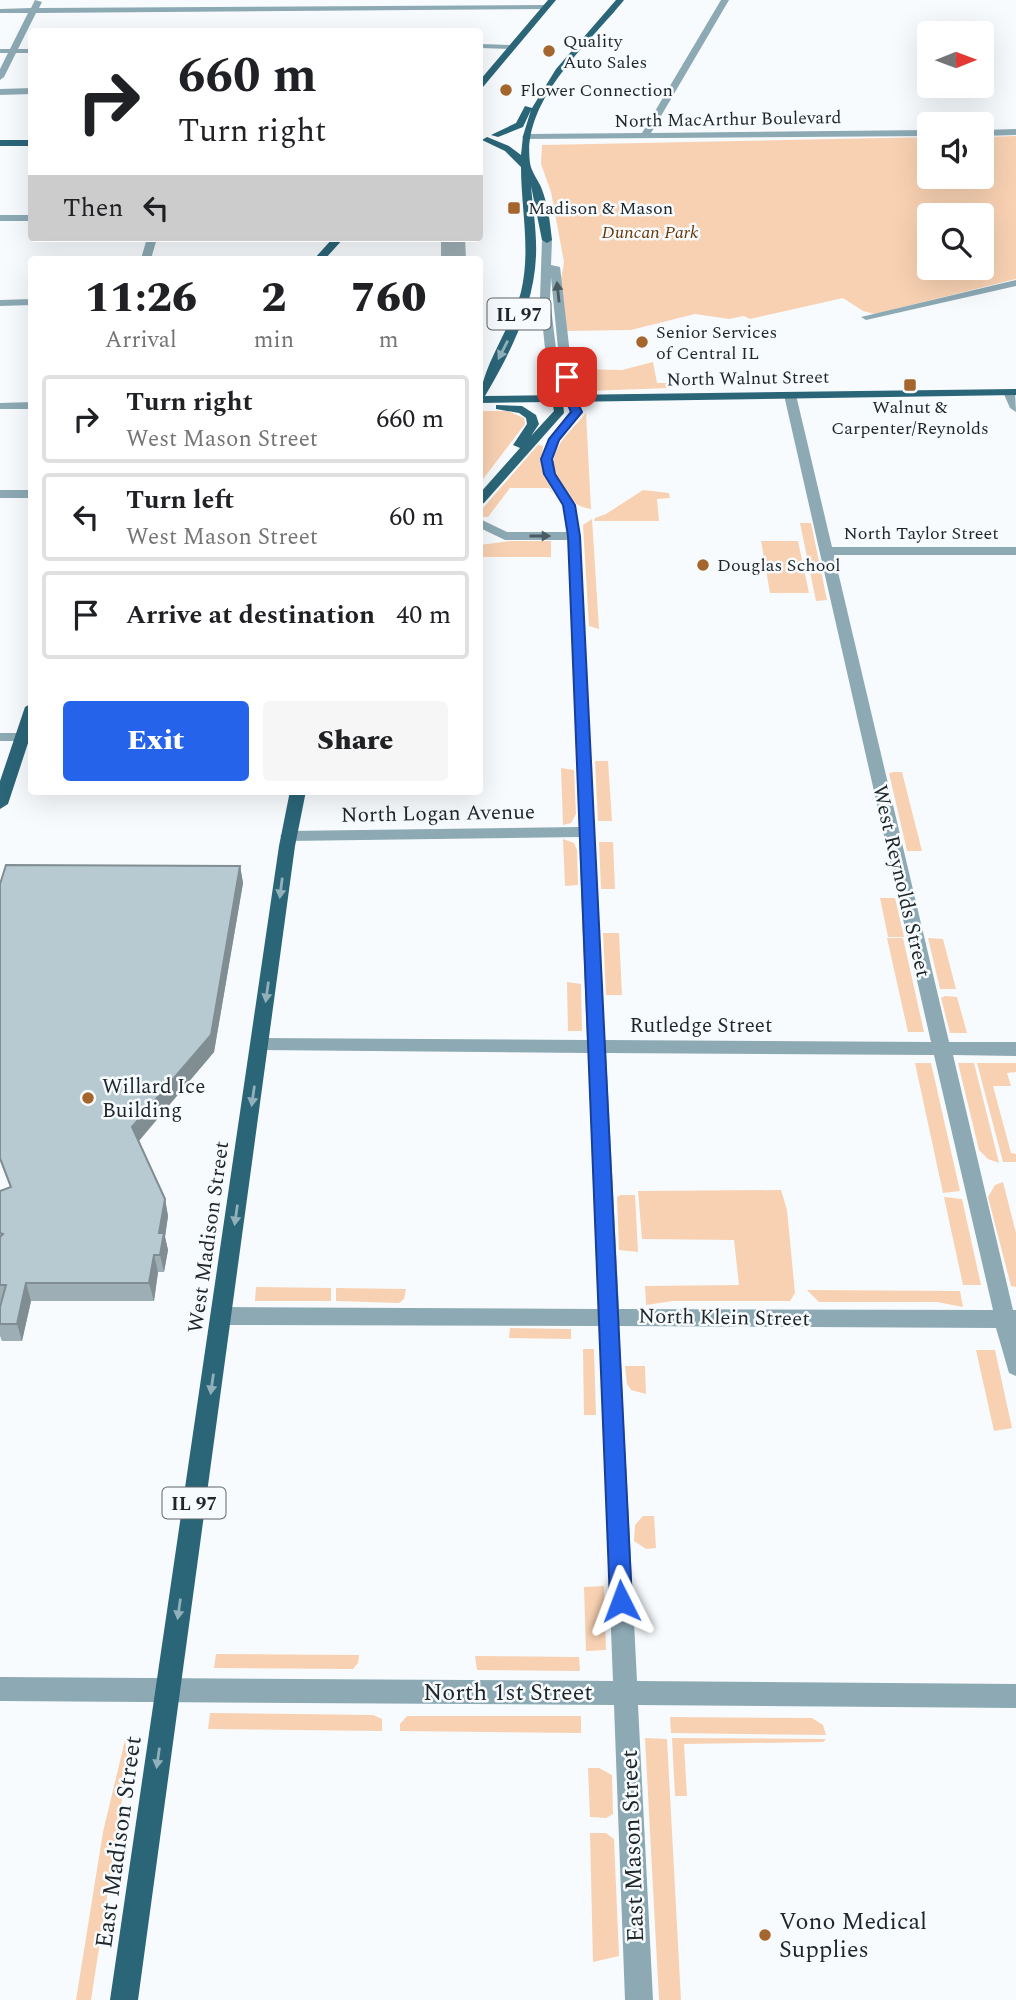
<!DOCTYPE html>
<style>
:root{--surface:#fff;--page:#f6f6f6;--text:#202124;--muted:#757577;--line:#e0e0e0;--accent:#2563eb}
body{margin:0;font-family:Spectral,serif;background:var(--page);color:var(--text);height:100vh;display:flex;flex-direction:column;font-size:26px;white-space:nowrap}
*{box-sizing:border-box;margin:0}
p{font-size:23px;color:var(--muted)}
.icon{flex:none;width:38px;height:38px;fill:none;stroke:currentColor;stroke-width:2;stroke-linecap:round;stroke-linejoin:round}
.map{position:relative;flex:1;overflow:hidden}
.panel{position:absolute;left:28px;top:256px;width:455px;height:539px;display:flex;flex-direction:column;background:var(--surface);border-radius:7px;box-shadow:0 7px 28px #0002}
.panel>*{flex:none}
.banner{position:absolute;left:28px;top:28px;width:455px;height:214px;border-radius:7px;box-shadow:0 7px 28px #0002;background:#fff;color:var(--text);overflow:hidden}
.needle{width:46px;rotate:89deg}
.controls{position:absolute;left:917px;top:21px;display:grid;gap:14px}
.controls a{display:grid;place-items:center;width:77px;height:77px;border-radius:7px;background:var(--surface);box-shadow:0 7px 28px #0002;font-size:35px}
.pin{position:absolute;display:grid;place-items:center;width:60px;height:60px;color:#fff;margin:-30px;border-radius:14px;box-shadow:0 4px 10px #0006}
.me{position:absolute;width:77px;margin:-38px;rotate:357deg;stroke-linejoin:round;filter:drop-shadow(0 0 5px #0008)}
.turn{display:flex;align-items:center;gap:24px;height:147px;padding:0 35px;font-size:32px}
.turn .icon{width:91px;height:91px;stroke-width:2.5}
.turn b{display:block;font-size:49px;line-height:60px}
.then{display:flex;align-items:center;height:66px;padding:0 35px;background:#0003;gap:14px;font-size:26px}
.eta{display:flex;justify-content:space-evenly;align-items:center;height:119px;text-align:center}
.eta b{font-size:42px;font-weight:800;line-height:49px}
.action{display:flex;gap:14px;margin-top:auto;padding:14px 35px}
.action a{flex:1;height:80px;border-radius:7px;background:var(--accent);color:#fff;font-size:28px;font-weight:800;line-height:80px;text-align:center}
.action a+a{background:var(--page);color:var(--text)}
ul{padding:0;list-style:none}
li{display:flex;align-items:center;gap:21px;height:88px;margin:0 14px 10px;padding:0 21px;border:4px solid var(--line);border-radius:7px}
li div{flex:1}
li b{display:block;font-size:26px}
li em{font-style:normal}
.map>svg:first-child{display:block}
</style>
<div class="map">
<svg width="1016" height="2000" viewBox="0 0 1016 2000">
<rect width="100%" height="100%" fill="#f7fbfd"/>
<!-- green -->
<path fill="#f8d1b2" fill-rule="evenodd" d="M1016,136V279L875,314L863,311L843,298L750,319L744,316L729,319L695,314L631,330L567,331L561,280L564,262L551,192L541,164L542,145L929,137V177H982V137ZM929,215H982V268H929Z
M653,362L657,383H667L669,388L587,391L577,385L575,369L622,370Z
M483,411H508L524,418L525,424L480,483V418Z
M586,413L591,509C578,507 573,502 565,492C539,456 563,440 586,413Z
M538,445L543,446L541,464L553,494L549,488H510L488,517H483V508Z
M643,490L669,493L670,498L657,499L659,521H594L595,518L606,514Z
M592,519L599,629L589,626L583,525Z
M800,523H811L827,600L816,601Z
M510,541H551V557H480V545Z
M761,541H798L809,593H770Z
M595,761H608L612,821H598Z
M561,768L574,770L576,814L571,823L563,825Z
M894,772H902L922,851H907L889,773Z
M563,839L574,843L577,850L578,885L565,886Z
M599,842H613L615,889H601Z
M880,898H895L904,937H888Z
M603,933H619L622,995H606Z
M887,938H903L924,1032H908Z
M928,938L943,939L956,989H940Z
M567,982L581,984L582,1031H568Z
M945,996L957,997L967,1033H950L941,998Z
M915,1063H931L960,1191L943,1193Z
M958,1063H974L999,1163L988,1159L979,1150Z
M977,1063H1016V1072L1007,1073L1011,1086H993L1011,1153L1016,1154V1162H1003Z
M1003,1182L1016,1233V1287L1011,1286L988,1197L995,1185Z
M781,1190L787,1210L795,1293L790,1301H673L646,1305L645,1286L739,1285L734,1240L642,1239L638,1191Z
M621,1195H635L638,1252L619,1250L617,1197Z
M944,1197L962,1199L981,1285H963Z
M256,1287L331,1288V1301H255Z
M336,1288L406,1289L404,1299L399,1303L336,1301Z
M807,1290L960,1291L963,1307L937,1302H819Z
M510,1328L571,1329V1339L509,1338Z
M583,1349H594L596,1415H584Z
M976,1350H995L1012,1428L994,1431Z
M625,1366H645L646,1394L631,1390L627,1384Z
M643,1516H654L656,1548L646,1549L634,1541L635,1525Z
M604,1586L606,1650L586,1651L584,1587Z
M216,1654L359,1655L358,1663L353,1669L214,1668Z
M475,1656L579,1657L580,1671L477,1670Z
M210,1713L373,1715L382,1719V1731L208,1729Z
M407,1716H581V1733L400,1731V1724Z
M670,1717L812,1718L823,1725L826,1735L671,1733Z
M645,1738L667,1739L681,2000H659Z
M672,1738L826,1739L823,1742L684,1744L687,1796H675Z
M125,1740L128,1761L91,2000H76L103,1832Z
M588,1768H599L612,1775L613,1814L606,1818L590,1817Z
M590,1833H606L614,1839L619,1956L593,1962Z"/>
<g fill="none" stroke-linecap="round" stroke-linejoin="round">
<!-- minor -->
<path fill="#8ca9b4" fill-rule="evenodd" d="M35,0L42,2L39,8L546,5L550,7L546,9L36,13L18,49H32V53H16L4,77L0,80V69L8,53H0V49H10L28,13H0V9L31,8Z
M721,0H729L651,133L929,130V136L524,139L522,137L527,134L642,133Z
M480,44L512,45L516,47L512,49L480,48Z
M32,88V94L0,95V89Z
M1016,129V135L982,136V130Z
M0,215H32V221H0Z
M547,237L552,240L551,265L560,267L574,389L583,412L560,440L553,459L555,474L575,505L580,536L605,1040L931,1042L784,395L786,393L796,395L832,547H1016V555H834L949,1042H1016V1056L953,1055L1013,1310H1016V1376L1009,1373L996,1328L619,1326L637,1681L1016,1684V1708L638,1705L653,2000H625L614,1705L0,1701V1677L613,1681L599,1326L222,1325L215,1322L212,1316L215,1310L222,1307L598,1309L588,1053L260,1050L254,1049L251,1044L254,1039L260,1038L587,1040L579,837L288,841L280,836L288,831L579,827L568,540H505L480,528V519L507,532H567L563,505L543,474L541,459L548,439L571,412L562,389L551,277L550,299L562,398L556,401L550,398L540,299L542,240ZM606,1053L934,1055L993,1310L619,1309Z
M147,238H157L151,259H141Z
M1016,280V286L866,320L861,317Z
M32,299V305L0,306V300Z
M1005,390L1015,392L1016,412L1010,408L1003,392Z
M32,402V409H0V403Z
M0,490H32V498H0Z
M0,733H32V741H0Z"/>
<!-- major -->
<path fill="#2b6578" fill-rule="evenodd" d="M548,0H556L483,87H480V80Z
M616,0H624C589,44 521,100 530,163C531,171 538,180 541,187C548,204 550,222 552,240L547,243L542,240L531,186C533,209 537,232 536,256C534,306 510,354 485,396L1016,389V395L563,402L564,413L484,503L480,504V493L520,448L513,445L527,424L526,418L519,413L496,409V405L522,406L536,415L539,424L531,436L554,411L552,402L480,403C480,368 511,329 521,292C531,250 521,209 521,167L505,151L482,140L487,137L509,146L521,155L523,136L531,110L523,127L498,137L491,135L516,123L525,106L532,108L556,69Z
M0,140H32V146H0Z
M333,238H344L325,259H314Z
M32,703V731L8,804L0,809V781L25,707Z
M290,791H306L295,846L138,2000H110L279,846Z"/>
</g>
<!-- wall -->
<path fill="#9daeb4" d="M465,238L466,259H441V239Z
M240,866L243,883L214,1052L139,1141L165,1199L168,1216L165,1237L168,1250L164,1272H158L154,1301H31L22,1341H2L0,1336V1307L1,1302H0V1191L10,1187L0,1161V884Z"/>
<!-- shaded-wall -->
<path fill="#808d92" d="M240,866L243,883L214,1052L136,1144L132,1127Z
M165,1199L168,1216L165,1237L168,1250L164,1272L160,1255L159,1233Z
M154,1255L158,1272L154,1301L149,1283Z
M26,1283L31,1301L22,1341L17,1324Z"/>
<!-- building -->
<path fill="#b7cad1" stroke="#808d92" stroke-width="2" d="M441,238H465V239H441Z
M6,865L240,866L211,1035L132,1127L165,1199L159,1233H164L160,1255H154L149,1283H26L17,1324H0V1307L6,1285H0V1237L3,1234L0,1233V1191L11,1187L0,1158V884Z"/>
<!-- one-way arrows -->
<defs><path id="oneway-solid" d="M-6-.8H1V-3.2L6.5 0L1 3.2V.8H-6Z" transform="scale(1.75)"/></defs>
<g fill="#4a5a61">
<use href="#oneway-solid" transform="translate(558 292) rotate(-96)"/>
<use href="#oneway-solid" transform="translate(540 536)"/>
</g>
<g fill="#91b0ba">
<use href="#oneway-solid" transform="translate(503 350) rotate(117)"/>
<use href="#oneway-solid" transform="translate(281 888) rotate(97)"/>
<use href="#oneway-solid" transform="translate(267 992) rotate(98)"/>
<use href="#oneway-solid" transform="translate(253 1096) rotate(98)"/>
<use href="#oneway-solid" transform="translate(236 1215) rotate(98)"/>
<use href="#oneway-solid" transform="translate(212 1384) rotate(98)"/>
<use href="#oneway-solid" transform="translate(179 1609) rotate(98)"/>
<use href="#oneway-solid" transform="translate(158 1758) rotate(98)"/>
</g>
<!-- route -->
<path fill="#2563eb" stroke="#184099" stroke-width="2" d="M567,374L572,377L575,398L582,412L559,440L552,459L555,474L575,505L580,536L632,1601L628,1609L621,1612L613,1609L610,1601L568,536L563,505L544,474L541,459L549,439L571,412L565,398L562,377Z"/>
<!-- markers -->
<g fill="#a4662c" stroke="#f7fbfd" stroke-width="2.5">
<circle cx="549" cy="51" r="7"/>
<circle cx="506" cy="90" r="7"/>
<rect x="507" y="201" width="14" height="14" rx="3.5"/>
<circle cx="642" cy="342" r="7"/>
<rect x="903" y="378" width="14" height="14" rx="3.5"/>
<circle cx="703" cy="565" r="7"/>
<circle cx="88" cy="1098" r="7"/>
<circle cx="765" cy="1935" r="7"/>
</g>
<g text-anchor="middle" stroke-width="5" stroke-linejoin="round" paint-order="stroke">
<!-- far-poi labels -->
<g font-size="18" fill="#1e2629" stroke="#f7fbfd" text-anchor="start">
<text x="563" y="47">Quality<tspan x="563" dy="21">Auto Sales</tspan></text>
<text x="520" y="96">Flower Connection</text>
<text x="528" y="214">Madison &amp; Mason</text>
<text x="656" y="338">Senior Services<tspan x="656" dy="21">of Central IL</tspan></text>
<text x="910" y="413" text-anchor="middle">Walnut &amp;<tspan x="910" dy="21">Carpenter/Reynolds</tspan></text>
<text x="717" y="571">Douglas School</text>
</g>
<!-- far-street labels -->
<g font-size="18" fill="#1e2629" stroke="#f7fbfd">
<text transform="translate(728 119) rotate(-1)" y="6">North MacArthur Boulevard</text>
<text transform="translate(748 378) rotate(-1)" y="6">North Walnut Street</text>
<text x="921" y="539">North Taylor Street</text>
</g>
<!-- far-park labels -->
<g font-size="18" font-style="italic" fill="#673908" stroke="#f7fbfd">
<text x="650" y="238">Duncan Park</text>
</g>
<!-- shield labels -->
<g fill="#f7fbfd" stroke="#5f6669" stroke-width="2">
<rect x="487.5" y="298.5" width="63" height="31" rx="5"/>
<rect x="162.5" y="1487.5" width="63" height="31" rx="5"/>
</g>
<g font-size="19" font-weight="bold" fill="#1e2629">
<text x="519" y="321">IL 97</text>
<text x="194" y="1510">IL 97</text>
</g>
<!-- street labels -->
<g font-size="21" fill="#1e2629" stroke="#f7fbfd">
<text transform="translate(438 813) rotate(-1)" y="7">North Logan Avenue</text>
<text transform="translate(902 881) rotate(77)" y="7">West Reynolds Street</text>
<text x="701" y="1032">Rutledge Street</text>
<text transform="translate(208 1237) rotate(-82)" y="7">West Madison Street</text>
<text transform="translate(724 1317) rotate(1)" y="7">North Klein Street</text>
</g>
<!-- poi labels -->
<g font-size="21" fill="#1e2629" stroke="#f7fbfd" text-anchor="start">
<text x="102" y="1093">Willard Ice<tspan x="102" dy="24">Building</tspan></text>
</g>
<!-- near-street labels -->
<g font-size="24" fill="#1e2629" stroke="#f7fbfd">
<text x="508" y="1700">North 1st Street</text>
<text transform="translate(118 1842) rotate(-82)" y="8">East Madison Street</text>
<text transform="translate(632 1846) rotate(-92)" y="8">East Mason Street</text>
</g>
<!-- near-poi labels -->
<g font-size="24" fill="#1e2629" stroke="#f7fbfd" text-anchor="start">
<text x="779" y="1929">Vono Medical<tspan x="779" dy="28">Supplies</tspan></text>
</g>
</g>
</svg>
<div class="controls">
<a><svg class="needle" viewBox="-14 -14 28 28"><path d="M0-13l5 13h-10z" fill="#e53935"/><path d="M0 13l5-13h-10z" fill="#757577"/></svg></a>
<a><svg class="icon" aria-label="sound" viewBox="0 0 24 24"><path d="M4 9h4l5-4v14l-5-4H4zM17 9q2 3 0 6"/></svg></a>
<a><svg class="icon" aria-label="search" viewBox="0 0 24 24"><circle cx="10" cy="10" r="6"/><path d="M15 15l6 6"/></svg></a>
</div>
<div class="pin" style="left:567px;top:377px;background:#d93025"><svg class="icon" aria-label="arrive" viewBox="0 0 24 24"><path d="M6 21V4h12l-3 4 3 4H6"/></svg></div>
<svg class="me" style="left:621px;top:1601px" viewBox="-20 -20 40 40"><path d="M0-17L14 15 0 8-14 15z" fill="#2563eb" stroke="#fff" stroke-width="4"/></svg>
<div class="banner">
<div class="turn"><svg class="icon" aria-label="right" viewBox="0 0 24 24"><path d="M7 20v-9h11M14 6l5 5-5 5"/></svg><div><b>660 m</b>Turn right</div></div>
<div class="then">Then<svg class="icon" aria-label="left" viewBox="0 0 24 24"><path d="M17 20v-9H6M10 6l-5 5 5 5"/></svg></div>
</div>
<section class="panel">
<div class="eta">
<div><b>11:26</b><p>Arrival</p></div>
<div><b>2</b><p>min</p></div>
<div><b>760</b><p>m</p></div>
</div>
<ul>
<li><svg class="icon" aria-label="right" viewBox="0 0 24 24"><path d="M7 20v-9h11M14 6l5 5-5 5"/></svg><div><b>Turn right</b><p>West Mason Street</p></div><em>660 m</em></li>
<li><svg class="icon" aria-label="left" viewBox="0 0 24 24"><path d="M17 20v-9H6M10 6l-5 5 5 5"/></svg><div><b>Turn left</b><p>West Mason Street</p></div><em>60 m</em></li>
<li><svg class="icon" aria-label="arrive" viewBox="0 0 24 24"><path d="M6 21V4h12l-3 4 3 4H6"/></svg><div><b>Arrive at destination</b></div><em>40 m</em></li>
</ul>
<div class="action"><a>Exit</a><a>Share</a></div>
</section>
</div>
